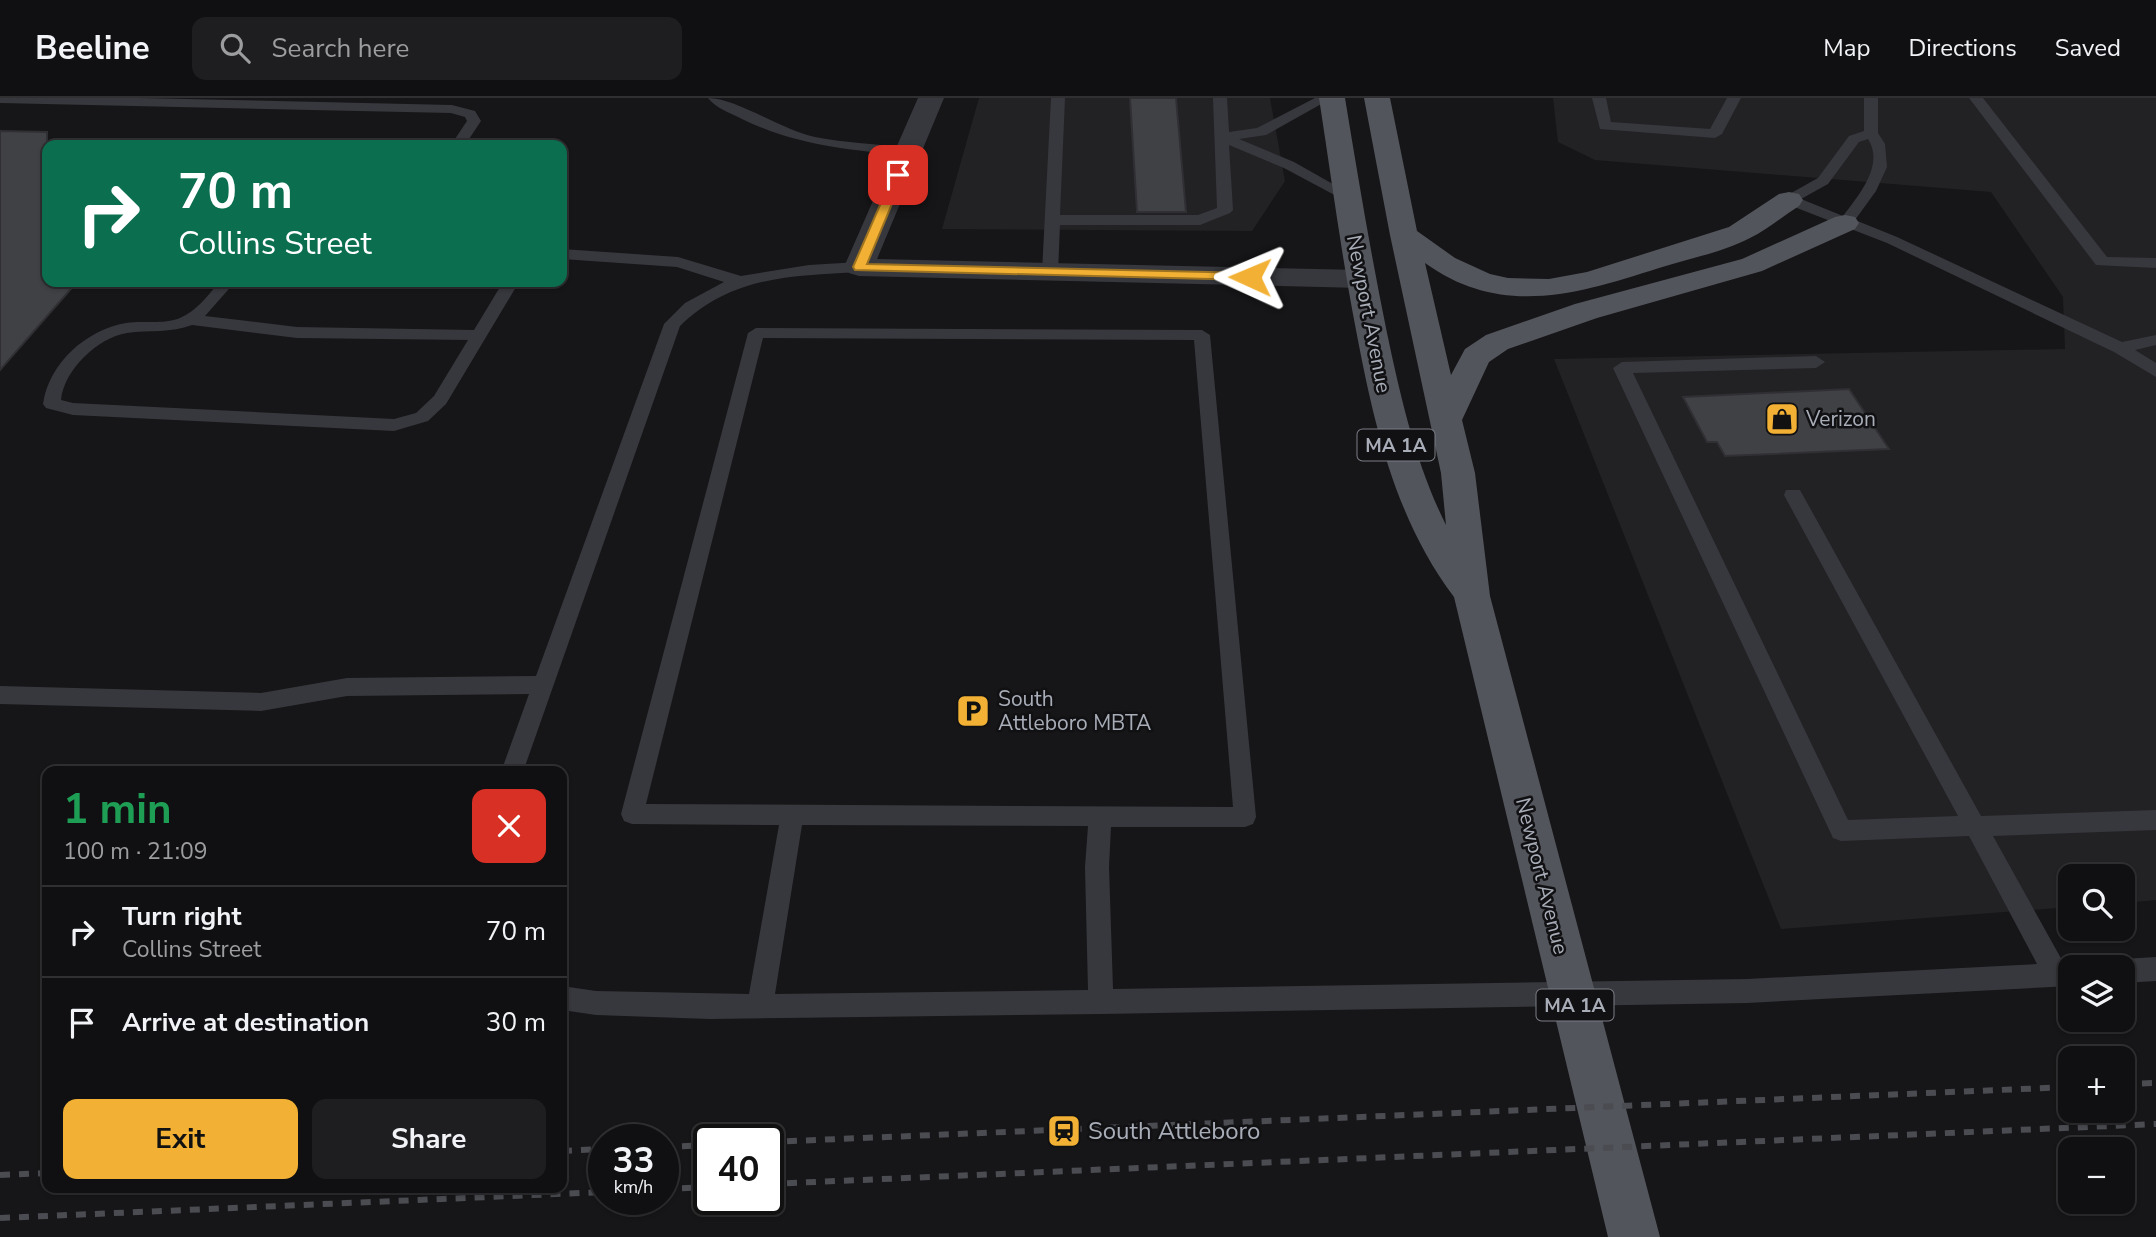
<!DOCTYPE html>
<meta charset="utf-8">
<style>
:root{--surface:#101012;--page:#1e1e20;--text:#f1f3f6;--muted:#9c9d9f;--line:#303032;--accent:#f2b134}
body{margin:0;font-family:"Nunito Sans",sans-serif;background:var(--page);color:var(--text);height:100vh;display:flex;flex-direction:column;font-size:26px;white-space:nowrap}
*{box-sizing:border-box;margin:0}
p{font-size:23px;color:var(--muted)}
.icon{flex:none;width:38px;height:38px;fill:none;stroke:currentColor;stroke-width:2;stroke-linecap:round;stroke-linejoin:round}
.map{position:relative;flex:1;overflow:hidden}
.details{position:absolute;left:42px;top:668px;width:525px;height:427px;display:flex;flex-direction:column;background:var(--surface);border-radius:14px;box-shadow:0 2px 5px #0004,0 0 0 2px var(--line)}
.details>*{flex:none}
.hud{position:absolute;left:42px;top:42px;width:525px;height:147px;border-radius:14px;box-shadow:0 2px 5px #0004,0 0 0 2px var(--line);background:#0b6e4f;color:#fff;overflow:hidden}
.fabs{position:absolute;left:2058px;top:766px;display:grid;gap:14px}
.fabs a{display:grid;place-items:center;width:77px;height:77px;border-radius:14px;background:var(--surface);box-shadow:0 2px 5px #0004,0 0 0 2px var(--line);font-size:35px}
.speed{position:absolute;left:588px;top:1026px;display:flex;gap:14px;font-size:35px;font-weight:700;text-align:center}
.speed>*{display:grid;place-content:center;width:91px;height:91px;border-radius:50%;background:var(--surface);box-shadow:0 2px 5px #0004,0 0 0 2px var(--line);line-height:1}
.speed small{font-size:18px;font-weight:400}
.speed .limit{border:4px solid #111;border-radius:10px;background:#fff;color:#111}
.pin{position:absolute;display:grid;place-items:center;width:60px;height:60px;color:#fff;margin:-30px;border-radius:14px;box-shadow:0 4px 10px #0006}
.me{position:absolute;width:77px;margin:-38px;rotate:271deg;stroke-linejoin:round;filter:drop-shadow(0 0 5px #0008)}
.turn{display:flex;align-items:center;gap:24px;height:147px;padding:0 21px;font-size:32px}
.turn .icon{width:91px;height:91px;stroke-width:2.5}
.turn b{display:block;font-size:49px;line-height:60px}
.round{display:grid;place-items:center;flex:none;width:74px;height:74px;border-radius:14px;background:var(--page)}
.head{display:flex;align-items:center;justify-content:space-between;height:119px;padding:0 21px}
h1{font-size:42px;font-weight:700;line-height:52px;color:#1e9e55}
.primary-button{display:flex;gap:14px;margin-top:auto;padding:14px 21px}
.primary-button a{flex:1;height:80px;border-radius:14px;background:var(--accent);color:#111;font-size:28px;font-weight:700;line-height:80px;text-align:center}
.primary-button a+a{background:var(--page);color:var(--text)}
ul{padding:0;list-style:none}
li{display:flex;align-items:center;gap:21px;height:91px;padding:0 21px;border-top:2px solid var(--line)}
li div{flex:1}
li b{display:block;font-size:26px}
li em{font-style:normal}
header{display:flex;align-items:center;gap:42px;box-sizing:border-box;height:98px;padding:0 35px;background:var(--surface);border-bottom:2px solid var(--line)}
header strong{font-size:33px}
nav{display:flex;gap:38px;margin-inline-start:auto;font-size:24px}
.search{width:490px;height:63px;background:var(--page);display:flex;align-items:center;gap:18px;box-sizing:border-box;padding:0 24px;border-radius:14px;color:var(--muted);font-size:26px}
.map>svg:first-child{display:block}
</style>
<header>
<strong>Beeline</strong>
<div class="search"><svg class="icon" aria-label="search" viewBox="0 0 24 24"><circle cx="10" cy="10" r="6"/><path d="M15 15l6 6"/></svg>Search here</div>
<nav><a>Map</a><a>Directions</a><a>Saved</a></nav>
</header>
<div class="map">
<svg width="2156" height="1139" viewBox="0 0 2156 1139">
<rect width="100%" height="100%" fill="#161618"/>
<!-- built -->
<path fill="#222225" d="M979,0H1270L1285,83L1252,133L942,131Z
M1553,0H2156V802L2123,805V779H2070V809L1781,831L1554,261L2065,251L2063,199L1991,94L1595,62L1558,44Z"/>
<!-- building -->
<path fill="#404145" stroke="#303034" stroke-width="2" d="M1130,0H1176L1186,114H1137Z
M0,33L47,34V184H77L0,272Z
M1849,291L1889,351L1725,358L1717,344H1707L1683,299Z"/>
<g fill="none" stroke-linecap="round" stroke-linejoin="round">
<!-- service -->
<path fill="#37383d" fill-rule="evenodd" d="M0,0H140L452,7L475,13L481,23L465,47H451L467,23L465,19L451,15L0,5Z
M708,0C736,0 782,32 815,39C845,45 878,46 908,50L915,54L908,58C846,51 797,48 740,20C728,14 716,10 708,0Z
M1051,0H1065L1060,117H1198L1217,110L1213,0H1227L1229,34L1257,30L1315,0H1332L1266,37L1239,41L1294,64L1354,98L1352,101H1342L1284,70L1229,47L1233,112L1230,115L1200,127H1060L1058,174L1050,179L1044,177L1042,174Z
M1592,0H1606L1611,24L1710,31L1727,0H1741L1722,36L1715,40L1600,31Z
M1864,0H1878V35L1885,46L1887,69L1876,93L1855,122L1897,139L2122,244L2156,237V247L2135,252L2156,265V279L2114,254L1887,145L1784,105L1782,102L1784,99L1818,80L1849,38L1864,33ZM1868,41C1885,67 1858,98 1843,118L1801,101L1828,86L1859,44Z
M1969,0H1983L2107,159L2156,160V170L2096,167Z
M562,151L678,159L741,178L809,167L859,164L867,169L859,174C790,178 732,178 680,228L523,674H501L529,596L347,598L261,613L0,606V588L261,595L347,580L536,578L664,226L685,205L724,184L677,169L562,161Z
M219,184H235L205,218L297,229L474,232L503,184H519L446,306L428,323L394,333L73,317L46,310L43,306C49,265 86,232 126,225C143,222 163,227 180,220C196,213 208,198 219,184ZM192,227L297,240L468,242L434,298L416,315L394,321L73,305L61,302C64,272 97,240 127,235C149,232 171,235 192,227Z
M756,230L1202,232L1210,237L1256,719L1253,726L1245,729H1111L1109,769L1113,891L1747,881L2037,866L1969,738L1841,743L1833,740L1613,270L1622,264L1816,258L1825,264L1816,270L1633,275L1848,722L1958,718L1784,397L1786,392H1800L1981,718L2156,712V732L1993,738L2063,864L2079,868L2080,870H2070V888L1747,905L1101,916L710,921L596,917L562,912V888L596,893L749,896L779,727L632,726L624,723L621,716L748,235ZM763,240L1194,242L1233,709L646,706ZM802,727L1088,728L1085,769L1088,892L775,896Z
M2156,859V883L2123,885V870H2112L2114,865L2123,861Z"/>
<!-- tertiary -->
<path fill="#37383d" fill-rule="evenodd" d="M918,0H944L877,161L1361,172L1371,175L1376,181L1371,187L1361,190L859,178L849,175L844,169Z"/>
<!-- primary -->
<path fill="#53555c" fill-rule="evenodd" d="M1319,0H1345C1358,79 1371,157 1387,235C1401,301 1416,367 1446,427L1441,375L1390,137L1364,0H1390L1417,133L1455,160L1490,176L1508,180L1549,181L1587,174L1729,129L1779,96L1789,94L1799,96L1803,102L1799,108C1783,118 1767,132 1750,140C1723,154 1688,161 1659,170C1578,196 1501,220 1425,165L1451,277L1465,251L1486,237L1575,206L1742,161L1835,119L1845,117L1855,119L1859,125L1855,131L1762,173L1597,220L1508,251L1489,264L1462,322L1475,375L1490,498L1660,1139H1608L1454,499C1395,421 1374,326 1356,232C1341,155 1331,77 1319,0Z"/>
<!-- rail -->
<path stroke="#4a4c52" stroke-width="6" stroke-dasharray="10 9" stroke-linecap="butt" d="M2123,986L2156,985
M768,1044L2070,989
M663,1049L709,1047
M562,1053L604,1051
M0,1077L47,1075
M768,1086L2156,1026
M663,1091L709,1089
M0,1120L604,1094"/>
</g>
<!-- route -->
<path fill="#f2b134" stroke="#9d7322" stroke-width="2" d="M894,75L904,77L867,166L1250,175L1256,179L1250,182L855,172L853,169Z"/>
<!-- icons -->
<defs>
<symbol id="shop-square" viewBox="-11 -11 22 22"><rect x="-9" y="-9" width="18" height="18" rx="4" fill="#f2b134" stroke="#111113"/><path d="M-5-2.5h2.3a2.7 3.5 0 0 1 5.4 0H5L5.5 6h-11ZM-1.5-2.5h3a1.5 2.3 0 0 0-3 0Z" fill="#111"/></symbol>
<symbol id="parking-square" viewBox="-11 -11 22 22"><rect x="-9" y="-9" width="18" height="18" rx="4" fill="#f2b134" stroke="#111113"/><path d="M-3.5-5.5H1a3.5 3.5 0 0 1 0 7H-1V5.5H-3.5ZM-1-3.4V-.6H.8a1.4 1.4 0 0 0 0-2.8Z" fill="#111"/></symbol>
<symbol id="station-square" viewBox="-11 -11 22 22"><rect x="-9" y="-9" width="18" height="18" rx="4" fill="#f2b134" stroke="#111113"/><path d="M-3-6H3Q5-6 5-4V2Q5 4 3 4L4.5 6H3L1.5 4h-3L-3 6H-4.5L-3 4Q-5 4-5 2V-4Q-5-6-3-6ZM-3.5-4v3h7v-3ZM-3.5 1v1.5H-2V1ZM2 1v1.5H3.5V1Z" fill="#111"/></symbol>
</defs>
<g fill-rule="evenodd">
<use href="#shop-square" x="1763" y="302" width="38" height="38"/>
<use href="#parking-square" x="954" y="594" width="38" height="38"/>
<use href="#station-square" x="1045" y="1014" width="38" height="38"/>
</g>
<g text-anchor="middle" stroke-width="5" stroke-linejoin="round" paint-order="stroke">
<!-- shield labels -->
<g fill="#111113" stroke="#7b7e86" stroke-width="2">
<rect x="1357.5" y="331.5" width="77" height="31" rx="5"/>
<rect x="1536.5" y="891.5" width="77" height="31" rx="5"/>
</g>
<g font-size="19" font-weight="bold" fill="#a8adb8">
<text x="1396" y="354">MA 1A</text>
<text x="1575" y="914">MA 1A</text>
</g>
<!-- street labels -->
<g font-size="21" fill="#a8adb8" stroke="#111113">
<text transform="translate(1369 216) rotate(79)" y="7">Newport Avenue</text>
<text transform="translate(1542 778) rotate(76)" y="7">Newport Avenue</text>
</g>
<!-- poi labels -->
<g font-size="21" fill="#a8adb8" stroke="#111113" text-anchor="start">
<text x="1806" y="328">Verizon</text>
<text x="998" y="608">South<tspan x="998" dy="24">Attleboro MBTA</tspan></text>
</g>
<!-- near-poi labels -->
<g font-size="24" fill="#a8adb8" stroke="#111113" text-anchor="start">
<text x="1088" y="1041">South Attleboro</text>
</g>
</g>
</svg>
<div class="fabs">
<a><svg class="icon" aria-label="search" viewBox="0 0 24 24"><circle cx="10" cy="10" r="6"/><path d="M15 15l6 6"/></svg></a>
<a><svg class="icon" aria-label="layers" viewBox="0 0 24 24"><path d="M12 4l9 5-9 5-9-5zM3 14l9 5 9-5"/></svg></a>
<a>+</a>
<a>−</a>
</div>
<div class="speed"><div>33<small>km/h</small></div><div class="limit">40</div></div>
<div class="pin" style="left:898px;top:77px;background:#d93025"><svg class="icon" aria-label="arrive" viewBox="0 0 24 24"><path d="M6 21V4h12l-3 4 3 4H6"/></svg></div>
<svg class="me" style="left:1250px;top:179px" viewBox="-20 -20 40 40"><path d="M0-17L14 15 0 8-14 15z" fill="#f2b134" stroke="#fff" stroke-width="4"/></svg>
<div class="hud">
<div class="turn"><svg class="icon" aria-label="right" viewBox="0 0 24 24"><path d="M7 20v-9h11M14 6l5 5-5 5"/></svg><div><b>70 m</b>Collins Street</div></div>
</div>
<section class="details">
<div class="head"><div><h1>1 min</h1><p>100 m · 21:09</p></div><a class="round" style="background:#d93025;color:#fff"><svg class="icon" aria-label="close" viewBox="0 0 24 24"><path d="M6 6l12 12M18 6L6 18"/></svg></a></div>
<ul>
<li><svg class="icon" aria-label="right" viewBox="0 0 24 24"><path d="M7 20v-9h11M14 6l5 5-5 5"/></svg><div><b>Turn right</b><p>Collins Street</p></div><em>70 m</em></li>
<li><svg class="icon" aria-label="arrive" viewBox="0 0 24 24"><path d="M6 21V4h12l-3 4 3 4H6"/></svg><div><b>Arrive at destination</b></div><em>30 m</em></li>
</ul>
<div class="primary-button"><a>Exit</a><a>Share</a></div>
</section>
</div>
